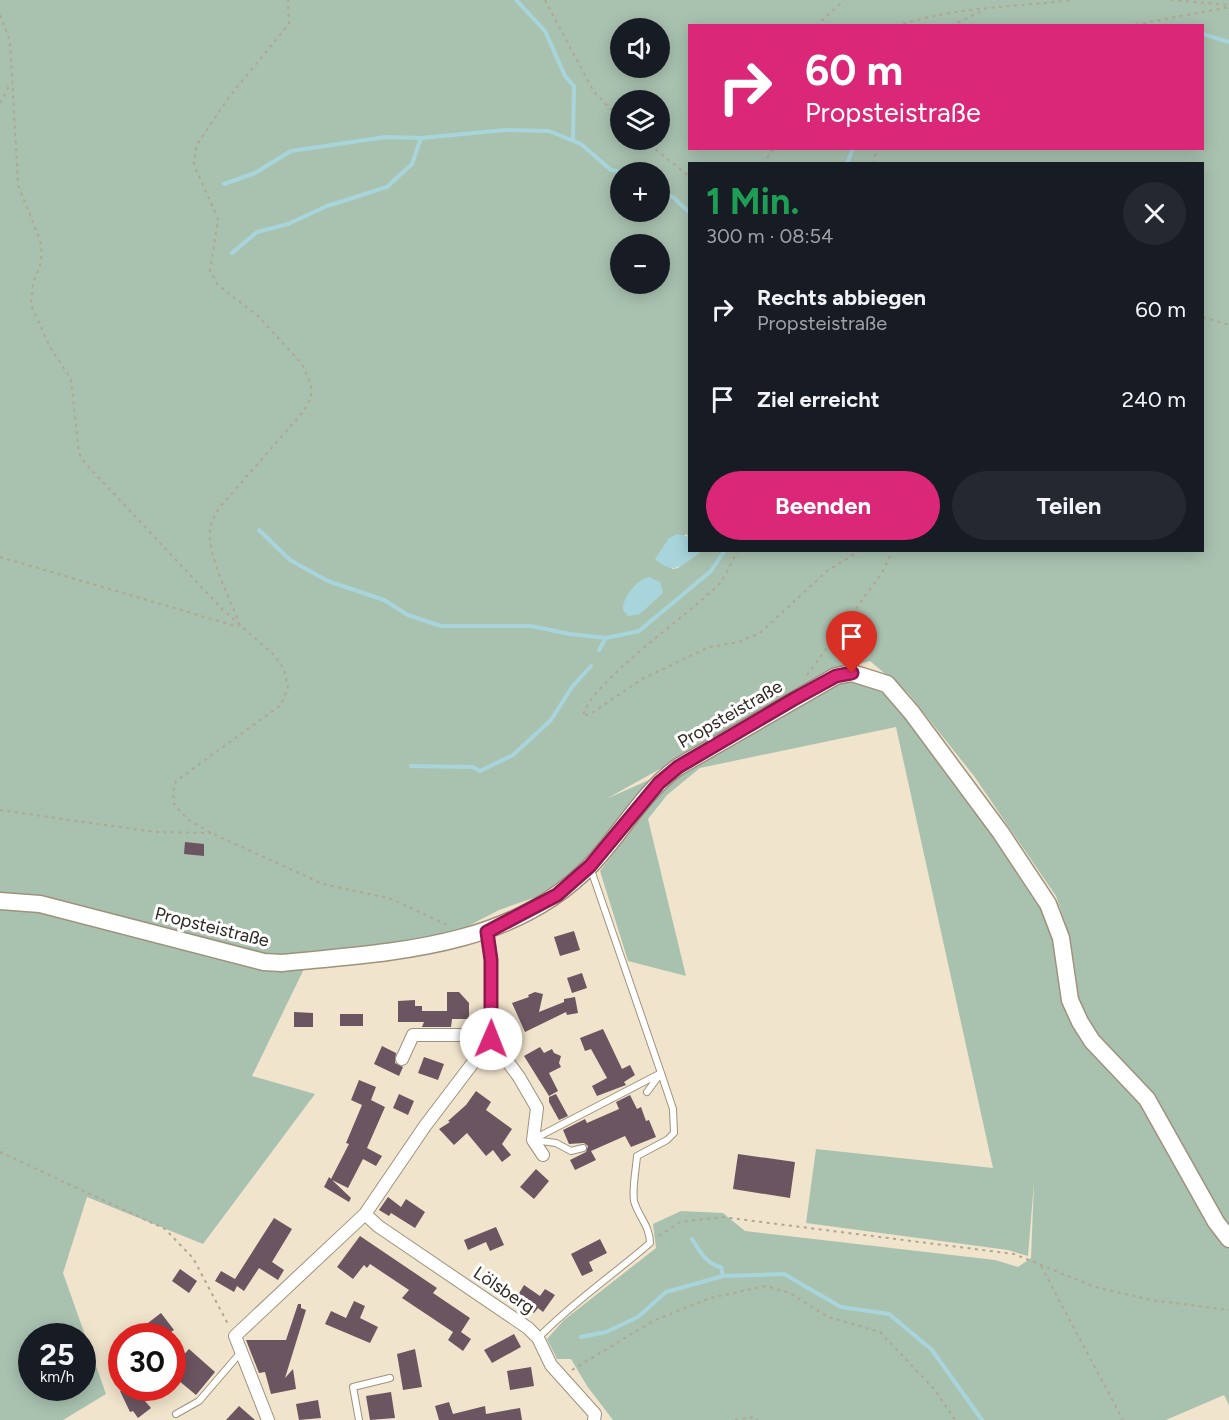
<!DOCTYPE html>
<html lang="de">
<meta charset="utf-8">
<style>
:root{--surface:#171b24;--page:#242831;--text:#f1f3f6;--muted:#9ea1a6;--accent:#db2777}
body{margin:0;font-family:Figtree,sans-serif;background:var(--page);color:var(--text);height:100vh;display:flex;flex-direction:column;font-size:22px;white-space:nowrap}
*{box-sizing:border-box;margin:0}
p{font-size:20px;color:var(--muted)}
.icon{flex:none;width:33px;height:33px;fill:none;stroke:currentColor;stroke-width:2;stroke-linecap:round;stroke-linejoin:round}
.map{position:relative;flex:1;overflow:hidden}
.panel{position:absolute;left:688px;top:162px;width:516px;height:390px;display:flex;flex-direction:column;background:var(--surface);border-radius:0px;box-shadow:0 3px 15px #0003}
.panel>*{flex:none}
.top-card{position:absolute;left:688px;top:24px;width:516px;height:126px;border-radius:0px;box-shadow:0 3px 15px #0003;background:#db2777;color:#fff;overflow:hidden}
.fabs{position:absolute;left:610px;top:18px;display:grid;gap:12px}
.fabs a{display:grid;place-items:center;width:60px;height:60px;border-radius:50%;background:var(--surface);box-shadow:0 3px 15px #0003;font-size:30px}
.speed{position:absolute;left:18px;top:1323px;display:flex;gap:12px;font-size:30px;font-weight:700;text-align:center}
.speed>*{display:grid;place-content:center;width:78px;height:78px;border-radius:50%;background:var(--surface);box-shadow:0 3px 15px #0003;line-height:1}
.speed small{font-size:15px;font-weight:400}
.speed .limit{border:9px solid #d22;background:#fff;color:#111}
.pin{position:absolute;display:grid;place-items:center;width:51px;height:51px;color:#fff;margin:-62px -26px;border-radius:50% 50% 50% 0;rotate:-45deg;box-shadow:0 0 6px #0007}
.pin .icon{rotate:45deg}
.me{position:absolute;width:66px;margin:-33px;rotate:1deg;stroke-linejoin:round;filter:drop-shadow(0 0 4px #0008)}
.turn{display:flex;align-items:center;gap:21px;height:126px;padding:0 18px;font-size:27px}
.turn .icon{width:78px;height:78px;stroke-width:2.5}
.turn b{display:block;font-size:42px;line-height:51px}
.round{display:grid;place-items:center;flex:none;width:63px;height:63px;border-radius:32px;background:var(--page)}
.overview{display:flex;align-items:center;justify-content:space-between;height:102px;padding:0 18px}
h1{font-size:36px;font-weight:700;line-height:45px;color:#1e9e55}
.button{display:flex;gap:12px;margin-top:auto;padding:12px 18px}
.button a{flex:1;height:69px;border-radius:36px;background:var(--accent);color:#fff;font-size:24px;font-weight:700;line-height:69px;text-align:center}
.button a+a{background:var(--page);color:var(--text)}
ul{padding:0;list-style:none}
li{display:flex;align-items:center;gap:18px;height:90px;padding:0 18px}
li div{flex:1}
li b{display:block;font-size:22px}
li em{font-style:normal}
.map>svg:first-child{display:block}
</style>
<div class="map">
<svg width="1229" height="1420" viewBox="0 0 1229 1420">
<rect width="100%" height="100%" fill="#f1e4cc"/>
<!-- green -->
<path fill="#a9c2b0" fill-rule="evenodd" d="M0,0H1229V1405L1224,1395L1166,1420H613L587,1386L571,1359H557L547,1339L564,1320L656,1248L653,1224L681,1211L723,1213L745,1231L995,1260L1018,1267L1031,1258L1034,1182L1028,1256L1008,1250L806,1223L816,1149L993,1168L896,727L700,768L667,795L648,819L686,976L628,961L600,871L663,790L685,772L842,680H863L912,713L1062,937L1067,928L1056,896L974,776L908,693L870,661L838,670L606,799L678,767L577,871L542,895L499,910L451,935L301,955L303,971L252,1076L315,1094L203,1244L87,1197L63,1273L106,1394L63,1420H0ZM690,26H1203V148H690ZM621,28H660V68H621ZM621,100H660V140H621ZM690,164H1203V550H699V553L678,568L672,569L685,534L690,537ZM621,172H660V212H621ZM621,244H660V284H621ZM32,1336H82V1388H32Z"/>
<!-- water -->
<path fill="#a8d5db" d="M677,534L690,537V550L699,551V553C681,566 674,576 655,559L669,538Z
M649,577L660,582L663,593L640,614L628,616L623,610C622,598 637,579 649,577Z"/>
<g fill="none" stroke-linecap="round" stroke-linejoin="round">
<!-- stream -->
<path stroke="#a8d5db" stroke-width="4" d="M516,0L545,31L565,76L574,86L573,141
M1203,34L1229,42
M847,164L853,148
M224,184L255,173L291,151L386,137L421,138L505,130L549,131L581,144L611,170L625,172
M660,194L673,197L690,213
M232,253L257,232L288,224L327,206L387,187L412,164L421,138
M259,530L290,560L328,581L384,600L408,615L441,626H531L570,634L606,638
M599,650L606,638L639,631L711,571L725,550
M411,766L473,767L480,771L513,755L551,720L572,687L591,666
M692,1239C699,1250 707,1265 721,1267L723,1276L784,1274L841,1307L889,1314L932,1350L982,1420
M581,1337L606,1332L638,1317L666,1292L723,1276"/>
</g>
<!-- building -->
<path fill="#6b5561" d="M185,842L204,844V856L184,854Z
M574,931L580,950L560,956L554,937Z
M582,973L587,988L572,993L567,978Z
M447,992H459L469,1003V1019H452L451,1027H422L424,1022H398V1001L415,1000V1006H422V1011H447Z
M535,992L543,994L539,1012L564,1002V999L575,997L578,1013L567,1015L566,1012L525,1032L512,1003L529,997L528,995Z
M294,1012L313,1013V1027H294Z
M340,1014H363V1026H340Z
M603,1029L622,1069L630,1065L635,1075L624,1082L626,1085L597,1096L592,1086L607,1078L591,1049L585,1051L580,1038Z
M382,1046L396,1053L395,1063L403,1067L399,1076L374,1064Z
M540,1047L544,1053L552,1049L554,1053L561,1056L559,1063L561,1067L549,1073L558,1091L549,1096L524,1056Z
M424,1057L444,1064L438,1080L418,1073Z
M359,1080L376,1087L371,1100L385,1107L367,1148L382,1156L376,1166L363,1159L348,1188L332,1180L351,1198L349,1202L324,1187L329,1177L331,1179L349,1144L346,1143L362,1105L351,1100Z
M476,1091L491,1102L486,1110L512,1129L502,1144L511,1155L502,1162L493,1150L486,1156L467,1133L454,1145L439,1129L450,1122L448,1121L466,1105Z
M399,1094L414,1101L408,1115L393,1108Z
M556,1094L568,1116L559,1120L549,1102V1097Z
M630,1095L637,1109L641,1107L646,1121L649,1120L656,1137L631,1147L625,1136L591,1151L596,1160L575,1170L570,1160L586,1152L588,1146L584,1143L569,1144L563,1130L585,1119L587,1123L619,1109L616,1102Z
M738,1154L795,1162L790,1198L733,1189Z
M536,1169L549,1181L534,1199L520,1187Z
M388,1197L401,1207L406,1199L425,1212L415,1228L391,1213L389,1216L379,1210Z
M274,1218L292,1229L272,1262L284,1270L278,1280L259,1268L244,1291L237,1286L234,1292L215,1281L221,1271L235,1279Z
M496,1227L504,1245L490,1251L486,1242L468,1250L464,1240Z
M360,1236L437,1288L433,1293L470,1318L461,1332L471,1339L463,1351L448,1340L453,1332L402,1298L409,1290L370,1264L367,1268L364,1265L353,1279L337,1267Z
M600,1239L607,1253L589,1262L593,1271L582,1276L571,1254Z
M180,1269L197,1281L189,1293L172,1281Z
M524,1285L540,1296L545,1289L555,1295L543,1312L538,1308L534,1313L515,1300Z
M354,1301L365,1306L360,1318L378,1327L370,1343L325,1324L331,1311L346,1318Z
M298,1304H301V1308L306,1310L285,1378L293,1369L296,1389L271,1394L265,1372L259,1373L246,1340H286Z
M161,1313L174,1330L165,1336H152L144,1326Z
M514,1334L521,1347L492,1363L484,1350Z
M189,1349L215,1372L196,1395L172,1375V1368Z
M415,1349L422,1387L403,1390L397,1354Z
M531,1367L534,1386L510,1390L507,1371Z
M128,1388H146L152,1395L145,1401L151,1408L138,1418L133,1411L130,1412L120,1391Z
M391,1392L395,1418L370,1420L366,1396Z
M318,1400L321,1418L299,1420L296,1404Z
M449,1402L453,1414L485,1406L486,1414L520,1408L522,1420H439L435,1406Z
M239,1406L255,1420H226Z"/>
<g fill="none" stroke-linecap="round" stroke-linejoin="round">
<defs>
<path id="lane" d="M590,867L661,1073L647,1092
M534,1139L661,1073L673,1109L674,1133L667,1140L637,1156C636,1170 632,1188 634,1201C638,1216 650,1226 650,1243C613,1275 572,1303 538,1338
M534,1140L556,1143L571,1151L583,1148
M176,1414L199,1401L241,1352
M359,1420L353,1387L390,1378"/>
<path id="street" d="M491,1039L519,1077L537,1108L533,1140L543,1155
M402,1059L413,1035H492
M365,1214L378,1226L528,1328L538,1338L551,1365L595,1414L594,1420
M268,1420L235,1336L365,1214L425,1126L491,1039V959L487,932"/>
<path id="secondary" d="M0,901L40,904L264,962L282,963C389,952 511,949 591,865C621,834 643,792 678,767L836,676L852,673L887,684L912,713L1001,833L1048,904L1061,938L1070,1000L1080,1022L1092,1041L1147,1099L1216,1222L1229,1239"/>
</defs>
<!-- lane casing -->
<use href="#lane" stroke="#9e927c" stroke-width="8"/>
<!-- street casing -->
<use href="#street" stroke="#9e927c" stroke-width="14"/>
<!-- secondary casing -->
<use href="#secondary" stroke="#9e927c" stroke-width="19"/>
<!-- path -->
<path stroke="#b0a693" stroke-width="2" stroke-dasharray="3 4.5" stroke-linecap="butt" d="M545,0L594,92L621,120
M1171,0L1229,5
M0,15L10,41L18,185L40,240L42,253L40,266L33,283L31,305L50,347L71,379L79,453L84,462L223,610L275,656L284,669L288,688L281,705L176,781L173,792L174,804L187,819L211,833L323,884L392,899L449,926
M816,26L844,0
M896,26C954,7 1013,7 1074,0
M951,26L986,9
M1128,26L1229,7
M0,103L10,84
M644,140L690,177
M763,164L774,148
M874,164L876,148
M1203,317L1229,325
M738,550C732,561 727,574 720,583C693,612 589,683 583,716L592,713L642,679L709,647L739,642L760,633L827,571L861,550
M0,557L239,627
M240,625C231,601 207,555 210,530C211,522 215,515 219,508L304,411L311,398V385L302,364L258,316L218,285L210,271L218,219L194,165L196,146L229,97L289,24L288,0
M807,675L882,573L893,550
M0,810L155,832L211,833
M0,1152L165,1229L193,1258L229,1326
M659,1236L680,1222L722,1217L1014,1254L1095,1287L1151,1300L1229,1310
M1041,1266L1123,1420
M572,1370L653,1321L710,1298L766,1286L790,1293L828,1317L880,1332L935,1390L955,1420
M735,1420L754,1417L758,1420"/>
<!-- lane -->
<use href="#lane" stroke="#fff" stroke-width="6"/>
<!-- street -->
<use href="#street" stroke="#fff" stroke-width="12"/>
<!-- secondary -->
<use href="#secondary" stroke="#fff" stroke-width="16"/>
</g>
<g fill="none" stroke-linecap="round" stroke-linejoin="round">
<defs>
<path id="route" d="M491,1039V960L487,932L557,895L590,866L659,783L678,767L794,699L836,676L852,673"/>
</defs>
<!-- route casing -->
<use href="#route" stroke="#8e194d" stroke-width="15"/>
<!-- route -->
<use href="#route" stroke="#db2777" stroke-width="10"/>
</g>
<g text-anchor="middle" stroke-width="6" stroke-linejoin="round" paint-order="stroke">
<!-- street labels -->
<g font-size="18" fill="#2e2920" stroke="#fff">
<text transform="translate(730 714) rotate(-30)" y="6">Propsteistraße</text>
<text transform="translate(212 927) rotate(14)" y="6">Propsteistraße</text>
<text transform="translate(504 1290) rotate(34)" y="6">Lölsberg</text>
</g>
</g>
</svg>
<div class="fabs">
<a><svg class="icon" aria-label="sound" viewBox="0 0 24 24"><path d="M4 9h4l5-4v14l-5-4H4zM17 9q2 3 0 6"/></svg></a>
<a><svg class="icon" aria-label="layers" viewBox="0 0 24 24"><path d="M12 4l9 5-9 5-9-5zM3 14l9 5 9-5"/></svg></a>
<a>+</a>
<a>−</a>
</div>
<div class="speed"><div>25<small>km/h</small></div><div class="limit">30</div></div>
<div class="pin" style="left:852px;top:673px;background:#d93025"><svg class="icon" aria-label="arrive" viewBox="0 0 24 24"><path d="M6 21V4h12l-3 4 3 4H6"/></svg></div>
<svg class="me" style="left:491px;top:1039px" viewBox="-20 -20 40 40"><circle r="19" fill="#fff"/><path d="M0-13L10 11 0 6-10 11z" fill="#db2777"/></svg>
<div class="top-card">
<div class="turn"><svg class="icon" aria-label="right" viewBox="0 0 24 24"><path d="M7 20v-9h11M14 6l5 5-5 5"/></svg><div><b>60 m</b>Propsteistraße</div></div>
</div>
<section class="panel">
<div class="overview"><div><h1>1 Min.</h1><p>300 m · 08:54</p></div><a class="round"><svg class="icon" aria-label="close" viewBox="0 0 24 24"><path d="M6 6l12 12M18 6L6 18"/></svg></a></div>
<ul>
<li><svg class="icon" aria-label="right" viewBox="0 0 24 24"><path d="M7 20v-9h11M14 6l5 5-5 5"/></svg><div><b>Rechts abbiegen</b><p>Propsteistraße</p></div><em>60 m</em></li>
<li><svg class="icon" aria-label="arrive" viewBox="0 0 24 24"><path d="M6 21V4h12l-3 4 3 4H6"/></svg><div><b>Ziel erreicht</b></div><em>240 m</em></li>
</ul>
<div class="button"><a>Beenden</a><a>Teilen</a></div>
</section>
</div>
